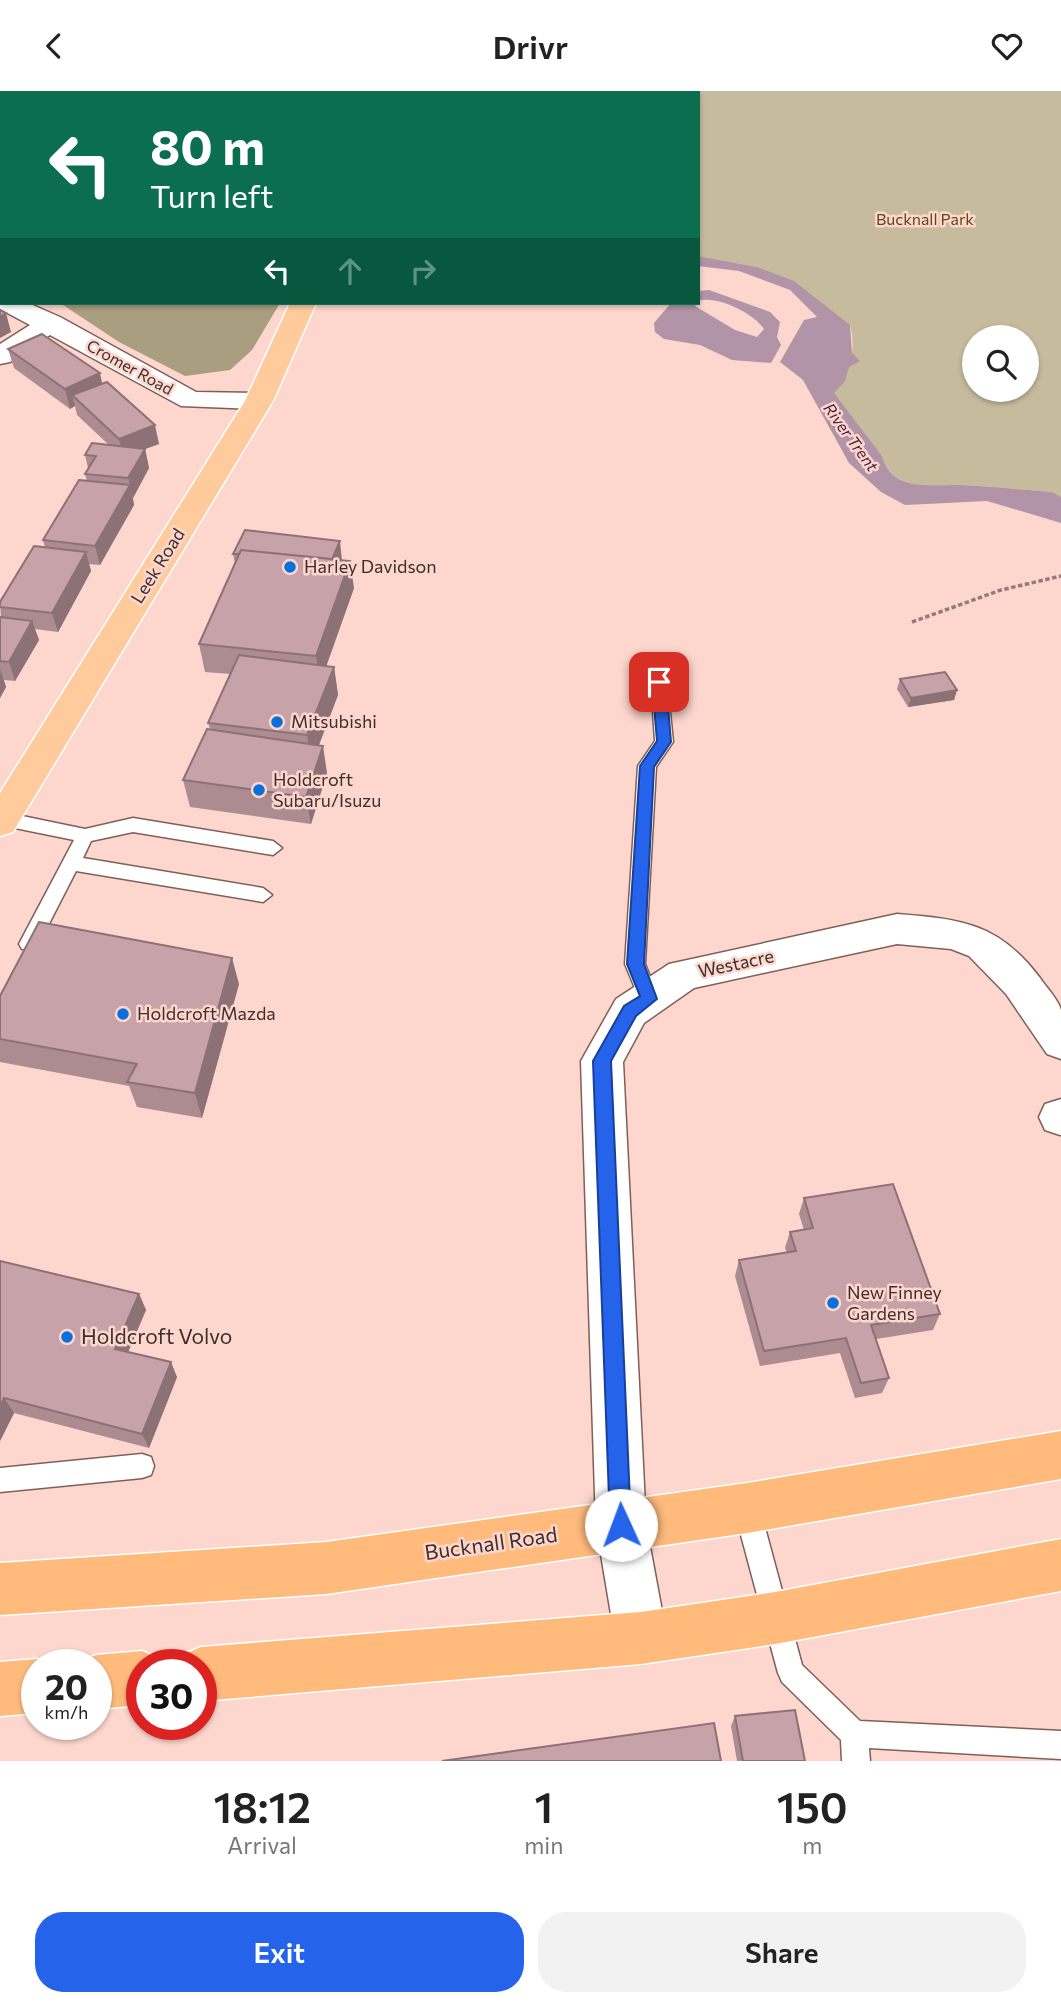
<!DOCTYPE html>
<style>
:root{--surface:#fff;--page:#f2f2f2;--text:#222;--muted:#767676;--accent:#2563eb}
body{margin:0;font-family:Commissioner,sans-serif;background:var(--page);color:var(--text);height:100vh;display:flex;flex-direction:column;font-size:26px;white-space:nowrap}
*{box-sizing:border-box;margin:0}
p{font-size:23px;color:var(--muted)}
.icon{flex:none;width:38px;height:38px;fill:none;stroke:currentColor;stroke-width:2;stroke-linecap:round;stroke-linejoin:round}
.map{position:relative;height:1670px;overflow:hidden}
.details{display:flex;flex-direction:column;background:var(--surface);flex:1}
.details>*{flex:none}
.guide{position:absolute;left:0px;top:0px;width:700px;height:214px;box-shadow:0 2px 5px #0004;background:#0b6e4f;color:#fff;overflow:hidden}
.controls{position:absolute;left:962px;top:234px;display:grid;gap:14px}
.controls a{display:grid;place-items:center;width:77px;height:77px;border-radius:50%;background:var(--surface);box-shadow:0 2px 5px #0004;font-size:35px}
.speed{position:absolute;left:21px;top:1558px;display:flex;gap:14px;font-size:35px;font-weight:700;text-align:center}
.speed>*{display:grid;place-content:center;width:91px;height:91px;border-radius:50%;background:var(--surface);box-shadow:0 2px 5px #0004;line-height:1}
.speed small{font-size:18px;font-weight:400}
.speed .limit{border:10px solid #d22;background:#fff;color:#111}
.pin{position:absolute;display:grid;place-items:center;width:60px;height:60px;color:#fff;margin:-30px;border-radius:14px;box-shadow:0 4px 10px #0006}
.me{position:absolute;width:77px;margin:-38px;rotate:358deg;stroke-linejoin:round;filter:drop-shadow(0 0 5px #0008)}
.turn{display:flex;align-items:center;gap:24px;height:147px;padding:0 35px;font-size:32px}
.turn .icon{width:91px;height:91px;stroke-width:2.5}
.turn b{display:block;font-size:49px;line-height:60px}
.lanes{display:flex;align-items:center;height:66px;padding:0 35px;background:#0003;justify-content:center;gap:35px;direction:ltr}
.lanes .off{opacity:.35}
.eta{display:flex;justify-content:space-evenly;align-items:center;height:119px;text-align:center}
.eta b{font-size:42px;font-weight:600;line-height:49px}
.action{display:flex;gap:14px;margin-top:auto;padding:14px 35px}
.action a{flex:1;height:80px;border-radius:28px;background:var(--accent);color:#fff;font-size:28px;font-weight:600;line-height:80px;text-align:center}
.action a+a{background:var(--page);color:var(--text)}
header{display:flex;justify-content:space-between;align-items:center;height:91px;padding:0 35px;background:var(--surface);font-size:32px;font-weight:600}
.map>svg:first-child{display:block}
</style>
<header><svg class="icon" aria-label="back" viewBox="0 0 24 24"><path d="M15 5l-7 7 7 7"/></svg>Drivr<svg class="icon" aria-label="heart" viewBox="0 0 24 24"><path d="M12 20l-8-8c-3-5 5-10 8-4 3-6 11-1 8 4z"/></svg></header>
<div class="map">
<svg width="1061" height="1670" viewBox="0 0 1061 1670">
<rect width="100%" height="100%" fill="#fdd6cd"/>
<!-- green -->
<path fill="#c7bb9e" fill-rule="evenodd" d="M552,0H1061V406L1052,401C1022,399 991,395 960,394C932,393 893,402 882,365L833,302C850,285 857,258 850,234L757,176L698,165V2ZM975,247H1027V299H975Z"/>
<!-- forest -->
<path fill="#aa9e80" d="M60,212H280L252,259L230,279L185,285L119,251Z"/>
<!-- water -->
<path fill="#b194a7" d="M698,165L757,176L794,190L850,234L852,262L860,270L849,276L845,290L834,302L882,365C892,402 932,393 960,394C991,395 1022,399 1052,401L1061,406V432L987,410L905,414L881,401L849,372L803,289L780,271L804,229L817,226L790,199L739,180L698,175Z
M709,199L770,221L780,231L777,246L781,254L771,272L732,269L700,254L664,248L655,241L654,232L671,212H697L695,215L735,239L757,246L764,238C753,222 717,204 698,210V200Z"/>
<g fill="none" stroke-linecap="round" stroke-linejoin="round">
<defs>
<path id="service" d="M659,585L667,591L673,651L656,676L645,873L659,908L656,914H642L625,873L638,675L655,650L651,591Z
M3,721L85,738L133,727L273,750L282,757L273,764L133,741L91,750L83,767L263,797L272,804L263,811L76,780L36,858H22L19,853L74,749L0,734V722Z
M142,1363L151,1366L154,1375L151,1384L142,1387L0,1401V1377Z
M747,1405L756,1409L760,1418L802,1574L860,1630L1061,1640V1668L869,1657L870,1670H842L841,1649L782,1591L778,1582L734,1418L738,1409Z"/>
<path id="minor" d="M0,206L2,212H28L60,226L196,301L259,302L269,304L273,310L269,316L259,318L181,315L50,244L10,271L0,273V253L30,234L0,218Z
M897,823C961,828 999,832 1040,887C1046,896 1058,908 1061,919C1061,933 1061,953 1061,968L1047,963L1006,903L969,865L951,858L897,853L694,897L644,932L623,971L646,1434L667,1547L660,1566L641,1573L622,1566L615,1547L596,1434L581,970L616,908L669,873Z
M1061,1008V1044H1060L1045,1039L1039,1026L1045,1013Z"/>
<path id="primary" d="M360,0H382L359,2Z
M290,212H316L273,310L13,741L0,745V702L245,310Z"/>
<path id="trunk" d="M1061,1340V1388L747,1442L326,1503L0,1524V1472L326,1451L747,1392Z
M1061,1448V1500L775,1553L641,1573L201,1610V1573H178L182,1564L201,1556L641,1521L775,1501Z
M142,1560L161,1568L163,1573H142V1614L96,1618V1573L77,1572L96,1564Z
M37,1568L49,1573H37V1622L0,1625V1571Z"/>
</defs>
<!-- service casing -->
<use href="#service" stroke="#805f57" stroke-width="3"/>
<!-- minor casing -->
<use href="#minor" stroke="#805f57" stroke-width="3"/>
<!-- primary casing -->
<use href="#primary" stroke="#fff" stroke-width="3"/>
<!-- trunk casing -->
<use href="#trunk" stroke="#fff" stroke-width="3"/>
<!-- path -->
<path stroke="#967c76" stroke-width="3.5" stroke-dasharray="4.5 2.5" stroke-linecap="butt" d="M912,531L1001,499L1061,485"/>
<!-- service -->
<use href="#service" fill="#fff" fill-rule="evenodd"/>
<!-- minor -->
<use href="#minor" fill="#fff" fill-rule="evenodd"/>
<!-- primary -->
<use href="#primary" fill="#ffcb9d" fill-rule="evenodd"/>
<!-- trunk -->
<use href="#trunk" fill="#ffba7c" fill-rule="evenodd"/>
</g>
<!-- wall -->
<path fill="#ac8b91" d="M8,258L102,293L159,353L145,358L149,377L133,407L134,414L100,474L89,473L91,480L58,541L35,538L39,549L15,590L4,589L6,596L0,607V526H1L0,511L45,456L43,449L87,390L85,383L88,377L85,364L109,354L77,324L75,315L70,318L14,277Z
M233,463L342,469L354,497L326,575L334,576L338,604L319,654L327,682L311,733L190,716L183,689L210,638L208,632L230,583L205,581L199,553L235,473Z
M900,588L957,599L954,609L908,616L897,598Z
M239,893L202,1027L137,1016L129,995L0,971V905Z
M804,1107L940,1223L933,1239L876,1248L889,1287L882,1302L855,1307L840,1262L760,1275L735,1185L739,1169L787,1162L785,1157L790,1141L804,1139L799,1123Z
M0,1170L139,1203L146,1219L128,1261L177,1286L149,1357L14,1322L0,1350Z
M735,1625L805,1670H737L731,1635Z"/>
<!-- shaded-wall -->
<path fill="#8c7176" d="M6,222L11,241L0,247V226Z
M100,282L104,301L72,304L75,315L70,318L65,298Z
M155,334L159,353L145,358L149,377L133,407L119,348Z
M130,394L134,414L100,474L95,455Z
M340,450L342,470L330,474Z
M86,461L91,480L58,541L52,522Z
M350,470L354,497L320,593L316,565Z
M32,530L39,549L15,590L9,571Z
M334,576L338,604L312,672L307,644Z
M0,578L6,596L0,607Z
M957,599L954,609L908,616L911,607Z
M323,655L327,682L311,733L306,706Z
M232,867L239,893L202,1027L195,1002Z
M139,1203L146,1219L123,1273L115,1258Z
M171,1271L177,1286L149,1357L142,1343Z
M4,1307L14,1322L0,1350V1316Z"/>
<!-- building -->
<path fill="#c8a2a9" stroke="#8c7176" stroke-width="2" d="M267,0H329V2H266Z
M390,0H421V2H390Z
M0,219L6,222L0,226Z
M42,243L100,282L65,298L8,258Z
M107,291L155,334L119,348L72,304Z
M92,352L145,358L128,387L85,383L96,365L85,364Z
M79,389L130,394L95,455L43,449Z
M245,439L340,450L332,468L241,459L239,463H233Z
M34,455L86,461L52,522L0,516V511Z
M241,459L350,470L316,565L199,553Z
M0,526L32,530L9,571L0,570Z
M239,564L334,576L307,644L208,632Z
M945,581L957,599L911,607L900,588Z
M207,638L323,655L306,706L183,689Z
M39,831L232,867L195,1002L127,991L137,973L0,948V905Z
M893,1093L940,1223L871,1234L889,1287L861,1292L846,1247L764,1260L739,1169L796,1160L790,1141L813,1137L804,1107Z
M0,1170L139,1203L115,1258L171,1271L142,1343L4,1307L0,1316Z
M795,1619L805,1670H743L735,1625Z
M714,1632L721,1670H442Z"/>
<!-- route -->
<path fill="#2563eb" stroke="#184099" stroke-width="2" d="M659,586L666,591L671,651L654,676L644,873L657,908L636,925L611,970L631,1434L628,1441L621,1444L613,1441L610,1434L593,970L624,915L640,905L627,873L640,675L657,650L652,591Z"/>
<!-- markers -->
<g fill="#0a70d9" stroke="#fdd6cd" stroke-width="2.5">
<circle cx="290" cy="476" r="7"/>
<circle cx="277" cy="631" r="7"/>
<circle cx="259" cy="699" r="7"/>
<circle cx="123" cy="923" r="7"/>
<circle cx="833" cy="1212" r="7"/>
<circle cx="67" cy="1246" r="7"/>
</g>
<g text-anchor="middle" stroke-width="5" stroke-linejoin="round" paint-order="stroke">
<!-- far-park labels -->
<g font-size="16" fill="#5b4812" stroke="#fdd6cd">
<text x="925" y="134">Bucknall Park</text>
</g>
<!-- far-street labels -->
<g font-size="16" fill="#3e2f2c" stroke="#fdd6cd">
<text transform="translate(130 276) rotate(29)" y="6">Cromer Road</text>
</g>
<!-- far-water labels -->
<g font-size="16" font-style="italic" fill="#461e3c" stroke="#fdd6cd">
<text transform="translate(851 346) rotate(54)" y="6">River Trent</text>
</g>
<!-- street labels -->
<g font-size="18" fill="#3e2f2c" stroke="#fdd6cd">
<text transform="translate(158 475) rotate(-58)" y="6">Leek Road</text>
<text transform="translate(736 873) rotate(-12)" y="6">Westacre</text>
</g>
<!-- poi labels -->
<g font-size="18" fill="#3e2f2c" stroke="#fdd6cd" text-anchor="start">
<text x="304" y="482">Harley Davidson</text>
<text x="291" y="637">Mitsubishi</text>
<text x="273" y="695">Holdcroft<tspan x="273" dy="21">Subaru/Isuzu</tspan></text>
<text x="137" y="929">Holdcroft Mazda</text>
<text x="847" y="1208">New Finney<tspan x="847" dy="21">Gardens</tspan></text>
</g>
<!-- near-poi labels -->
<g font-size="21" fill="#3e2f2c" stroke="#fdd6cd" text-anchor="start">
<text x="81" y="1253">Holdcroft Volvo</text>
</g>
<!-- near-street labels -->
<g font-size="21" fill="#3e2f2c" stroke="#fdd6cd">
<text transform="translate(491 1453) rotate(-8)" y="7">Bucknall Road</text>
</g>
</g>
</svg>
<div class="controls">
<a><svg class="icon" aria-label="search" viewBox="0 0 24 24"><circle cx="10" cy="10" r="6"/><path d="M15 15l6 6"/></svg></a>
</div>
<div class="speed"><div>20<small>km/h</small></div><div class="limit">30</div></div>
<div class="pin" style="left:659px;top:591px;background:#d93025"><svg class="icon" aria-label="arrive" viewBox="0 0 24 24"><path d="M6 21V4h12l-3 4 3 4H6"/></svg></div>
<svg class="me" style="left:621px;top:1434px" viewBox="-20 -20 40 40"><circle r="19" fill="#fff"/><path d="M0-13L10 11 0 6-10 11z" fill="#2563eb"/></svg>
<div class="guide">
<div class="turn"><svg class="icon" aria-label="left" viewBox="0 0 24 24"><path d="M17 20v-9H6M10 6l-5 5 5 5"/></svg><div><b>80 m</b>Turn left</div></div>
<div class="lanes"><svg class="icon" aria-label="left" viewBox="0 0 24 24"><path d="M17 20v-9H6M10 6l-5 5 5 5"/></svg><svg class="icon off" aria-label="ahead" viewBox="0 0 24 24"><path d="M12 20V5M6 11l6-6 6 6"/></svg><svg class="icon off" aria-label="right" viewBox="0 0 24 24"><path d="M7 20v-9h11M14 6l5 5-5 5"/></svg></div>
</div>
</div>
<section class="details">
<div class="eta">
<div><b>18:12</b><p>Arrival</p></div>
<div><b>1</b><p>min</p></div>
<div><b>150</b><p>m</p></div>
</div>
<div class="action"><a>Exit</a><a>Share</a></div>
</section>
